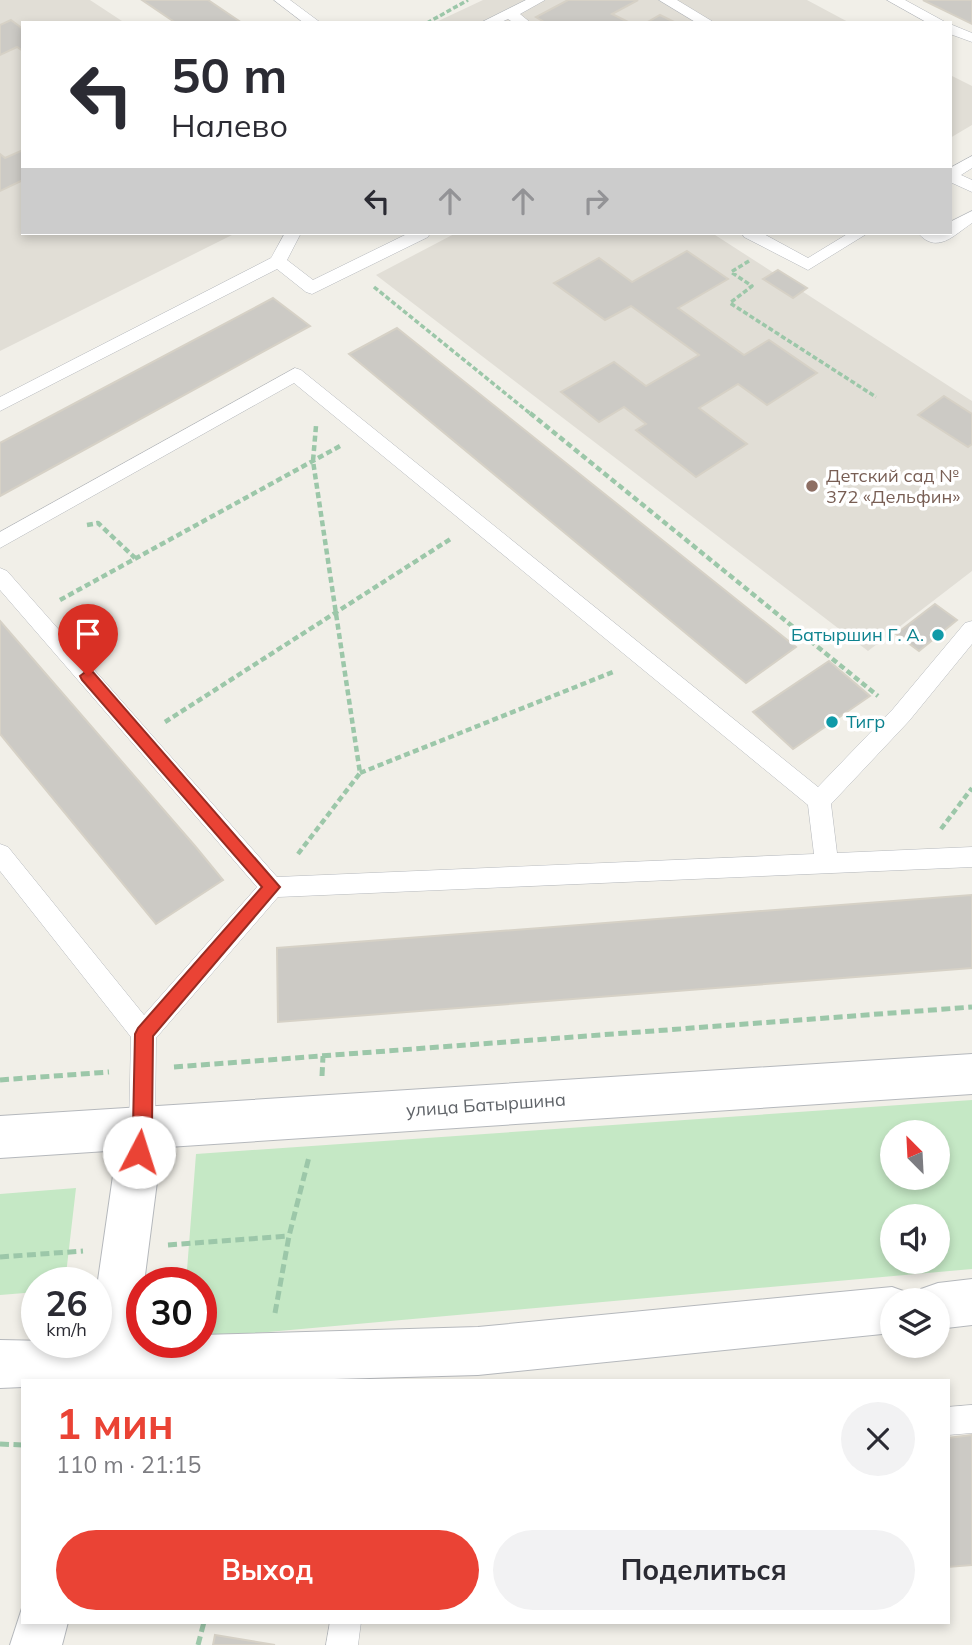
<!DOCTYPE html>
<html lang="ru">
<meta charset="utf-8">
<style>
:root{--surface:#fff;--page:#f2f2f3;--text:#2b2b33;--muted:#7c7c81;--accent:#ea4335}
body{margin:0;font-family:Mulish,sans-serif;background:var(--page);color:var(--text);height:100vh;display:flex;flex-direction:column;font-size:26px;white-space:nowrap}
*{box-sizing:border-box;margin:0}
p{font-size:23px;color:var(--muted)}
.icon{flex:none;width:38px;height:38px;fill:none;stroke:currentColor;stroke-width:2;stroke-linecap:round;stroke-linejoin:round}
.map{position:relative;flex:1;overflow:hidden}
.sheet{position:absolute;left:21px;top:1379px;width:929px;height:245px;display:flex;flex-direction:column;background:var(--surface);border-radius:0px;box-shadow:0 4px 10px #0003}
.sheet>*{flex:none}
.top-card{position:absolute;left:21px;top:21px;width:931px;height:214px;border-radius:0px;box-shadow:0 4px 10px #0003;background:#fff;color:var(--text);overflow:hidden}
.needle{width:46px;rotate:336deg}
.buttons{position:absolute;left:880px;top:1120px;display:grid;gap:14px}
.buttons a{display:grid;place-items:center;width:70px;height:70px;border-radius:50%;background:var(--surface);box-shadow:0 4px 10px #0003;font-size:35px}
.speed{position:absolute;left:21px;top:1267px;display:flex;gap:14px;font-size:35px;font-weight:700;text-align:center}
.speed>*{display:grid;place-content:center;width:91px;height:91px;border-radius:50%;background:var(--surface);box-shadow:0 4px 10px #0003;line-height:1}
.speed small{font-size:18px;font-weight:400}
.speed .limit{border:10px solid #d22;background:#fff;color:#111}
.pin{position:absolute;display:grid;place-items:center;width:60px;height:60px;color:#fff;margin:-72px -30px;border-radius:50% 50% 50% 0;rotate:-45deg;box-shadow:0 0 7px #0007}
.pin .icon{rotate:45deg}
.me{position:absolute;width:77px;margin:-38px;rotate:5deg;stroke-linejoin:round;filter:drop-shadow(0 0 5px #0008)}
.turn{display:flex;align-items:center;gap:24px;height:147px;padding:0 35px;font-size:32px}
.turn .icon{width:91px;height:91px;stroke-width:2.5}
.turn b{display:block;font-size:49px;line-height:60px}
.lanes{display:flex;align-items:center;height:66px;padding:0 35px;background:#0003;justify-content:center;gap:35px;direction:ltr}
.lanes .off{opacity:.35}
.round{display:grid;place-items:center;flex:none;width:74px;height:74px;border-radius:37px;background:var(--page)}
.head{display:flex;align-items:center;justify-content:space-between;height:119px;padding:0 35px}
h1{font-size:42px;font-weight:700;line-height:52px;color:var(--accent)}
.action{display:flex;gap:14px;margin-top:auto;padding:14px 35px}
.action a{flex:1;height:80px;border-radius:42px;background:var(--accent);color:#fff;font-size:28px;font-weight:700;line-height:80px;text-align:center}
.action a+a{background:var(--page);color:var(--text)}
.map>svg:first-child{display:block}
</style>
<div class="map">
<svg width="972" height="1645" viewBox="0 0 972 1645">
<rect width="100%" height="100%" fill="#f1efe8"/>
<!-- education -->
<path fill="#e1ded6" d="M0,0H90L125,23H23V233H236L0,351Z
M483,0H807L850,23H434Z
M950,75L972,86V125L950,138Z
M456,233H712L972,401V571L868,651L376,275Z"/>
<!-- green -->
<path fill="#c5e8c5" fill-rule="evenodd" d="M972,1100V1269L201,1338V1283H186L196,1154ZM892,1132H938V1178H892ZM892,1216H938V1262H892Z
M76,1188L65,1283H37V1292L0,1295V1194Z"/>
<!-- building -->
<path fill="#cccac5" stroke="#d6d1c6" stroke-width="2" d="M142,0H208L242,23H176Z
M568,0H638L612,14L630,23H546L536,17Z
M923,0H972V24Z
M660,15L676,23H646Z
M11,20L23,29V51L17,47L0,55V25Z
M23,150V180L0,191V154L5,158Z
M687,251L728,279L678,308L744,355L769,340L817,373L767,405L738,384L699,408L747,444L696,477L636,430L646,424L624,407L599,422L561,392L614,362L646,386L699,355L631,306L605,320L554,283L599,258L632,282Z
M778,270L807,288L793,298L763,279Z
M273,298L310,326L0,496V443Z
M397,328L796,647L746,683L349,354Z
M944,396L972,414V444L968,447L918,415Z
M935,604L957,620L919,651L896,634Z
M0,621L195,846L223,880L156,924L0,734Z
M829,661L870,696L793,749L753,712Z
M972,895V968L278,1022L277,948Z
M972,1435V1565L948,1567V1438Z
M215,1635L275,1645H213Z"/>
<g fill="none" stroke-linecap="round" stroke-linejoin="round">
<defs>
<path id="service" d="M274,0H290L321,23H304Z
M526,0H545L520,14L531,23H514L508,19L499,23H480Z
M659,0H677L715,23H697Z
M887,0H905L947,23H928Z
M950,24L972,33V42L950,34Z
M972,156V168L961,175L972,180V192L950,182V168Z
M972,211V223C954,235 937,255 918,233H950V222Z
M285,233H301L287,260L313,280L409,233H430L428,237L312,294L306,292L277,269L0,411V397L271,258Z
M742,233H762L808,258L849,233H868L808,270L744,237Z
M295,368L301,370L818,787L893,709L965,623L972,621V644L909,721L831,804L837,853L972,847V867L278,897L156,1038L155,1127L151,1136L142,1139L133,1136L129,1127L131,1037L0,871V844L8,847L144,1015L257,887L0,590V568L7,571L277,877L814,854L808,805L294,383L0,548V532Z
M972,1405V1433L948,1435V1407Z
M330,1622H361L358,1645H326Z"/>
<path id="minor" d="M142,1106L157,1112L164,1127L144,1283H142L132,1381H84L89,1342H96V1294L120,1127L127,1112Z
M23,1605V1622H68L62,1645H10Z"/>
<path id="tertiary" d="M972,1054V1094L0,1158V1116Z
M972,1279V1325L938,1329V1300H917L921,1289L938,1283Z
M892,1287L909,1293L911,1300H892V1333L478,1375L262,1381H23V1387L0,1388V1340L96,1342V1337L142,1336V1342H201V1335L478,1327Z"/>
</defs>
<!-- service casing -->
<use href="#service" stroke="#b5b8bc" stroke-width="1"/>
<!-- minor casing -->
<use href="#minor" stroke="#b5b8bc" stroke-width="2"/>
<!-- tertiary casing -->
<use href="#tertiary" stroke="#b5b8bc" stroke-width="2"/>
<!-- path-far2 -->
<path stroke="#9cc7a9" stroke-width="3.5" stroke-dasharray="5 2.5" stroke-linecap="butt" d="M427,23L468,0
M749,261L731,272L752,286L730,303L876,397
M374,287L532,415"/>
<!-- path-far1 -->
<path stroke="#9cc7a9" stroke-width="4.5" stroke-dasharray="6 3.5" stroke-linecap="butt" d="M530,413L878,696
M87,525L98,523L135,558
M60,600L340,446
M165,722L452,538
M360,773L613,672
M941,829L972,788
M298,854L360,773L313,461L316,426"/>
<!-- path -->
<path stroke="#9cc7a9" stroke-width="5" stroke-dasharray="9 4.5" stroke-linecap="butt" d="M174,1067L972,1007
M322,1076L323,1056
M0,1080L109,1072
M168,1245L289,1236
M0,1257L83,1251
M275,1313L289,1236L309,1157
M0,1444L23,1445
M198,1645L204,1622"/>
<!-- service -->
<use href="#service" fill="#fff" fill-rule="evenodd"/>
<!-- minor -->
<use href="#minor" fill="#fff" fill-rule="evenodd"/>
<!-- tertiary -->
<use href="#tertiary" fill="#fff" fill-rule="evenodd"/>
</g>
<!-- route -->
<path fill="#ea4335" stroke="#982c22" stroke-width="2" d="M88,670L93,672L280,887L153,1036L152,1127L146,1158L139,1160L133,1158L130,1152L133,1127L135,1034L138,1028L262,887L82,680L80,676Z"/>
<!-- markers -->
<circle fill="#8d6e63" stroke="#fff" stroke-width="2.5" cx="812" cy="486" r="7"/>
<g fill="#0f9aa8" stroke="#fff" stroke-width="2.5">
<circle cx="938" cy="635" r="7"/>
<circle cx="832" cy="722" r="7"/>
</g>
<g text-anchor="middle" stroke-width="7" stroke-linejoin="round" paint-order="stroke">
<!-- education labels -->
<g font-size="18" fill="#785e54" stroke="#fff" text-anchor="start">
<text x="826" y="482">Детский сад №<tspan x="826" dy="21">372 «Дельфин»</tspan></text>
</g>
<!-- culture labels -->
<g font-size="18" fill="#0d838f" stroke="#fff" text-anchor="end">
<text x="924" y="641">Батыршин Г. А.</text>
<text x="846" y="728" text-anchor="start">Тигр</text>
</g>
<!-- street labels -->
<g font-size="18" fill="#5f6368" stroke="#fff">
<text transform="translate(486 1105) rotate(-4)" y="6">улица Батыршина</text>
</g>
</g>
</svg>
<div class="buttons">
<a><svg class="needle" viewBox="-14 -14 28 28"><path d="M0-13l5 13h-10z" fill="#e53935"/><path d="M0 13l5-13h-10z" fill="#7c7c81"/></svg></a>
<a><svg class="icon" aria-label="sound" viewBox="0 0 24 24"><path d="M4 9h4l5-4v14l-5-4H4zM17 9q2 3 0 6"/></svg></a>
<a><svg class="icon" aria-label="layers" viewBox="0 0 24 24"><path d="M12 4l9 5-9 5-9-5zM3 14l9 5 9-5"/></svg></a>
</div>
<div class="speed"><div>26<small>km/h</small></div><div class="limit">30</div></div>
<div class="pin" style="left:88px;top:676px;background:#d93025"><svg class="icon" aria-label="arrive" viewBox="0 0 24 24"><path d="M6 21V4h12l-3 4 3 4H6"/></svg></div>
<svg class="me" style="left:139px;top:1152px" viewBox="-20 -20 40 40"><circle r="19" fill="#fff"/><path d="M0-13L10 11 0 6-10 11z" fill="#ea4335"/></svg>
<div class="top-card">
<div class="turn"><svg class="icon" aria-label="left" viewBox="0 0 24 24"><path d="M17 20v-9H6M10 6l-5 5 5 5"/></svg><div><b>50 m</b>Налево</div></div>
<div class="lanes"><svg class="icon" aria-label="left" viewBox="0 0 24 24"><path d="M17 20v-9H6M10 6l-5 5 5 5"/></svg><svg class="icon off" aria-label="ahead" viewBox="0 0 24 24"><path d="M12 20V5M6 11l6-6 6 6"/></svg><svg class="icon off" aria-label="ahead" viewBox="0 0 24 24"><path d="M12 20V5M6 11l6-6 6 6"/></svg><svg class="icon off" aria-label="right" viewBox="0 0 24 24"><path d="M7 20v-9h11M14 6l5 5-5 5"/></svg></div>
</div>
<section class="sheet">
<div class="head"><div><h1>1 мин</h1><p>110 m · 21:15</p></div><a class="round"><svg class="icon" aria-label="close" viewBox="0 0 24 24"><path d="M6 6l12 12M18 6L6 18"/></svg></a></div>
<div class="action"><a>Выход</a><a>Поделиться</a></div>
</section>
</div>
